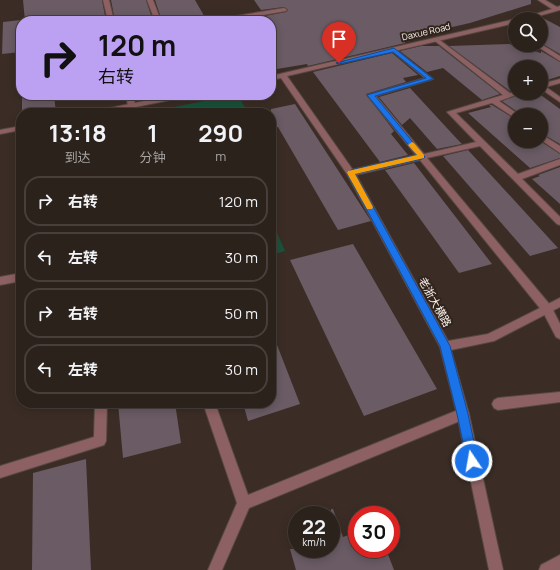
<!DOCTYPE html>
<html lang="zh">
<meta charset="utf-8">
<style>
:root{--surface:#2c221c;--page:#342a25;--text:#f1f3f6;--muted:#a6a4a3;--line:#483f3b}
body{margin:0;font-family:Manrope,"Noto Sans SC",sans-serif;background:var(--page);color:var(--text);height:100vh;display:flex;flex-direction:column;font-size:15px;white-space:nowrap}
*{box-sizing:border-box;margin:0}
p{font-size:13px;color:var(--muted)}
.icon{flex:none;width:22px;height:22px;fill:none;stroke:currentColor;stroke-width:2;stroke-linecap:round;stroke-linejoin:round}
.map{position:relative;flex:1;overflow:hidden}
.panel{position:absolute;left:16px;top:108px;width:260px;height:300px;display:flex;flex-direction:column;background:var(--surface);border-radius:16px;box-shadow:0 2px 10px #0003,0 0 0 1px var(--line)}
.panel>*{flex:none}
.hud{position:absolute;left:16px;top:16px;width:260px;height:84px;border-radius:16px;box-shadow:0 2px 10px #0003,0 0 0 1px var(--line);background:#bca0f2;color:#111;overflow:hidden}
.tools{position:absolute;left:508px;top:12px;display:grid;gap:8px}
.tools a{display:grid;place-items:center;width:40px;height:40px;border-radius:50%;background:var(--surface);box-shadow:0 2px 10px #0003,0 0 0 1px var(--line);font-size:20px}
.speed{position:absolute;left:288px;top:506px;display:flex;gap:8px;font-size:20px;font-weight:700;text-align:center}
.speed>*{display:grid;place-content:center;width:52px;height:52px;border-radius:50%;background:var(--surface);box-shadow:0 2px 10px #0003,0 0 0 1px var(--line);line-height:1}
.speed small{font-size:10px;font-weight:400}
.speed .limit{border:6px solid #d22;background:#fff;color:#111}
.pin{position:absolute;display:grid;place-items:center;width:34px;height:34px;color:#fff;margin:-41px -17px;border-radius:50% 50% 50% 0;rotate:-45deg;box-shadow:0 0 4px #0007}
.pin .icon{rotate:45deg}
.me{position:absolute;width:44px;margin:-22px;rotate:348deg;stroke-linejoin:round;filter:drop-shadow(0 0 3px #0008)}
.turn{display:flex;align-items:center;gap:14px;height:84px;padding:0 16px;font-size:18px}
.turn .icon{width:52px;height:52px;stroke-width:2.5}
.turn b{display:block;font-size:28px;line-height:34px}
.eta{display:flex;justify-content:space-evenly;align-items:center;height:68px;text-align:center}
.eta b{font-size:24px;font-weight:700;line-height:28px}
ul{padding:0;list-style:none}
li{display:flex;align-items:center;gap:12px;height:50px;margin:0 8px 6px;padding:0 8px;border:2px solid var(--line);border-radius:16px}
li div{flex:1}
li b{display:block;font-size:15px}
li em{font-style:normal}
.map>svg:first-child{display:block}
</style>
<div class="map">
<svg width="560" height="570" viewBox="0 0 560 570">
<rect width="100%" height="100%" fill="#3b2d26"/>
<!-- green -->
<path fill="#19533b" d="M234,95H238L248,113H144Z
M271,219L285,251L271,255Z"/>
<!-- building -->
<path fill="#6a5b64" d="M23,0H102L106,21H66V19L52,21H25Z
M111,0H146L153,21H115Z
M155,0H195L207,21H162Z
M254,0H531V4L470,23L404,38L405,43L308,66L307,64L271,70V21H268L265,16L286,12L288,10L284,7L261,10Z
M541,17L560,27V54L541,43Z
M21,20V52L2,54L3,22Z
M509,44L541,53V51L560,62V76L541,82V67H515V91H510L449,46Z
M421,46H439L500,94L482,100L443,68L427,72L400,51Z
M392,53L418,75L403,78L406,82L366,94L394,131L391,134L408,155L380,162L313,72Z
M410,88L458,140L462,144L437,149L410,118L402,125L379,97Z
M523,93H538L560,109V144L541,133V115H519V113L502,101Z
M22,95H54L56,113H22Z
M295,104L371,221L338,230L278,127L271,128V109Z
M489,105H492L515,119V141H540L560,154V158L530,168L468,113L491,107Z
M468,150L558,248L530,256L443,156Z
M414,163L492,264L459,273L385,170Z
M560,167V204L532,179L540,176L538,175Z
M353,244L437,389L364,416L290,260Z
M271,332H272L300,404L248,421L243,403H271Z
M118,403H175L181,443L123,458Z
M86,459L91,570H32L33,473Z
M331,509H333L343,537L357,532V549H386L394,570H296L290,549H331Z"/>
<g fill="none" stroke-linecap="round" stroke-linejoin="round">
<defs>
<path id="lane" d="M103,0H109L114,21H108Z
M147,0H153L161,21H155Z
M284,8L287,10L286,11L229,21H215L218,19Z
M437,38L510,93L515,92V93H522L499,101L518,114L515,115V118L492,103L456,113L518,174L560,159V165L522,179L560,217V225L557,224L480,146L427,158L551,306L560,324V339L556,337L543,312L420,160L351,176L347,173L351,170L416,155L367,95L425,78L392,51L391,50L394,48L433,79L376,96L424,154L476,142L447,112L503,95L435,41L434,40Z
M560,79V83L546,87L560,97V102L541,89V84Z
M126,95H134L135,108H132L128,106Z
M17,126H21V207L17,204Z
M541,134L560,146V153L541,140Z
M21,273V281L0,285V277Z
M560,392V402L498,410L494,408L492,404L494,400L498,398Z
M95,403H107L106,441L104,445L0,478V466L94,437Z
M203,403H215L248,495L463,408L467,410L469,414L467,418L249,508L222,570H208L237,503Z
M560,555V570H539L541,565Z"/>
<path id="street" d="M538,0H545L557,7L560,6V10L528,19H519L552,9Z
M515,19V23L287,76L355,173L448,341L488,334L560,298V307L494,341L451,350L469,414L503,570H489L457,414L440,347L347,174L281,78L271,80V76Z
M541,44L560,56V61L535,45Z
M174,95H189L185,97L106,113H91L95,111Z
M21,126V130L0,134V130Z"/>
</defs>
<!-- lane casing -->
<use href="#lane" stroke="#564842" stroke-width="2"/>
<!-- street casing -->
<use href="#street" stroke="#564842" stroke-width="2"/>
<!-- lane -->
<use href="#lane" fill="#8d6163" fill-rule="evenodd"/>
<!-- street -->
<use href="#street" fill="#8d6163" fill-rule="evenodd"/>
</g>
<!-- route -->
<path fill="#1a73e8" stroke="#114b97" d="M394,48L433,79L375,96L425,157L422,159L355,174L450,346L468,414L478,461L477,465L472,467L468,465L467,461L457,414L440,346L347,173L351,170L417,155L367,95L426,78L393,52L339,64L336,63Z"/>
<!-- slow -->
<path fill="#f59e0b" d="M412,142L414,143L424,155V158L355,174L373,207L372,209H367L347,173L348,171L417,155L408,145Z"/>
<g text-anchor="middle" stroke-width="4" stroke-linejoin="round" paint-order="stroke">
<!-- far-street labels -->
<g font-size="9" fill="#faf1ec" stroke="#31241d">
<text transform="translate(426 32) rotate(-13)" y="3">Daxue Road</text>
</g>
<!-- street labels -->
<g font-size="11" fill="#faf1ec" stroke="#31241d">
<text transform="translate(435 302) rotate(61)" y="4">老浙大横路</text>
</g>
</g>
</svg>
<div class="tools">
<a><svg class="icon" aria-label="search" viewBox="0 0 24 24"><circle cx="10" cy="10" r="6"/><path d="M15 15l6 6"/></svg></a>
<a>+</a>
<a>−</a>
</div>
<div class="speed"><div>22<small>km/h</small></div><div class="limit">30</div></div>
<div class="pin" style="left:339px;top:63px;background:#d93025"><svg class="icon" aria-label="arrive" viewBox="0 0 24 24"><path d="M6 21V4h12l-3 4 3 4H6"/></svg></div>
<svg class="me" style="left:472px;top:461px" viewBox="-20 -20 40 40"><circle r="17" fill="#1a73e8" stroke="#fff" stroke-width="3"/><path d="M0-11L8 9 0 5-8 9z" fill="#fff"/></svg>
<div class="hud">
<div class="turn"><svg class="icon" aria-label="right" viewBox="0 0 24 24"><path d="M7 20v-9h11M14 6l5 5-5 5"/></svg><div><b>120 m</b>右转</div></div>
</div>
<section class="panel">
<div class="eta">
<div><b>13:18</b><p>到达</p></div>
<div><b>1</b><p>分钟</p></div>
<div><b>290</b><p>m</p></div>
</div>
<ul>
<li><svg class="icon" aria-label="right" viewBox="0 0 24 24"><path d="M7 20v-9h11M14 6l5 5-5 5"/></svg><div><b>右转</b></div><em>120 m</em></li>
<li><svg class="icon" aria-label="left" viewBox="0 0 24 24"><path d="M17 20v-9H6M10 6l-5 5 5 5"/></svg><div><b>左转</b></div><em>30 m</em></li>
<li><svg class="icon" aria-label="right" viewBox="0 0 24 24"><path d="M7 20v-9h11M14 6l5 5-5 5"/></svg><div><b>右转</b></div><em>50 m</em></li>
<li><svg class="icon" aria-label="left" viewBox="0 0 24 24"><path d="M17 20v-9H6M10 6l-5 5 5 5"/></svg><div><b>左转</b></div><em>30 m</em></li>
</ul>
</section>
</div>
